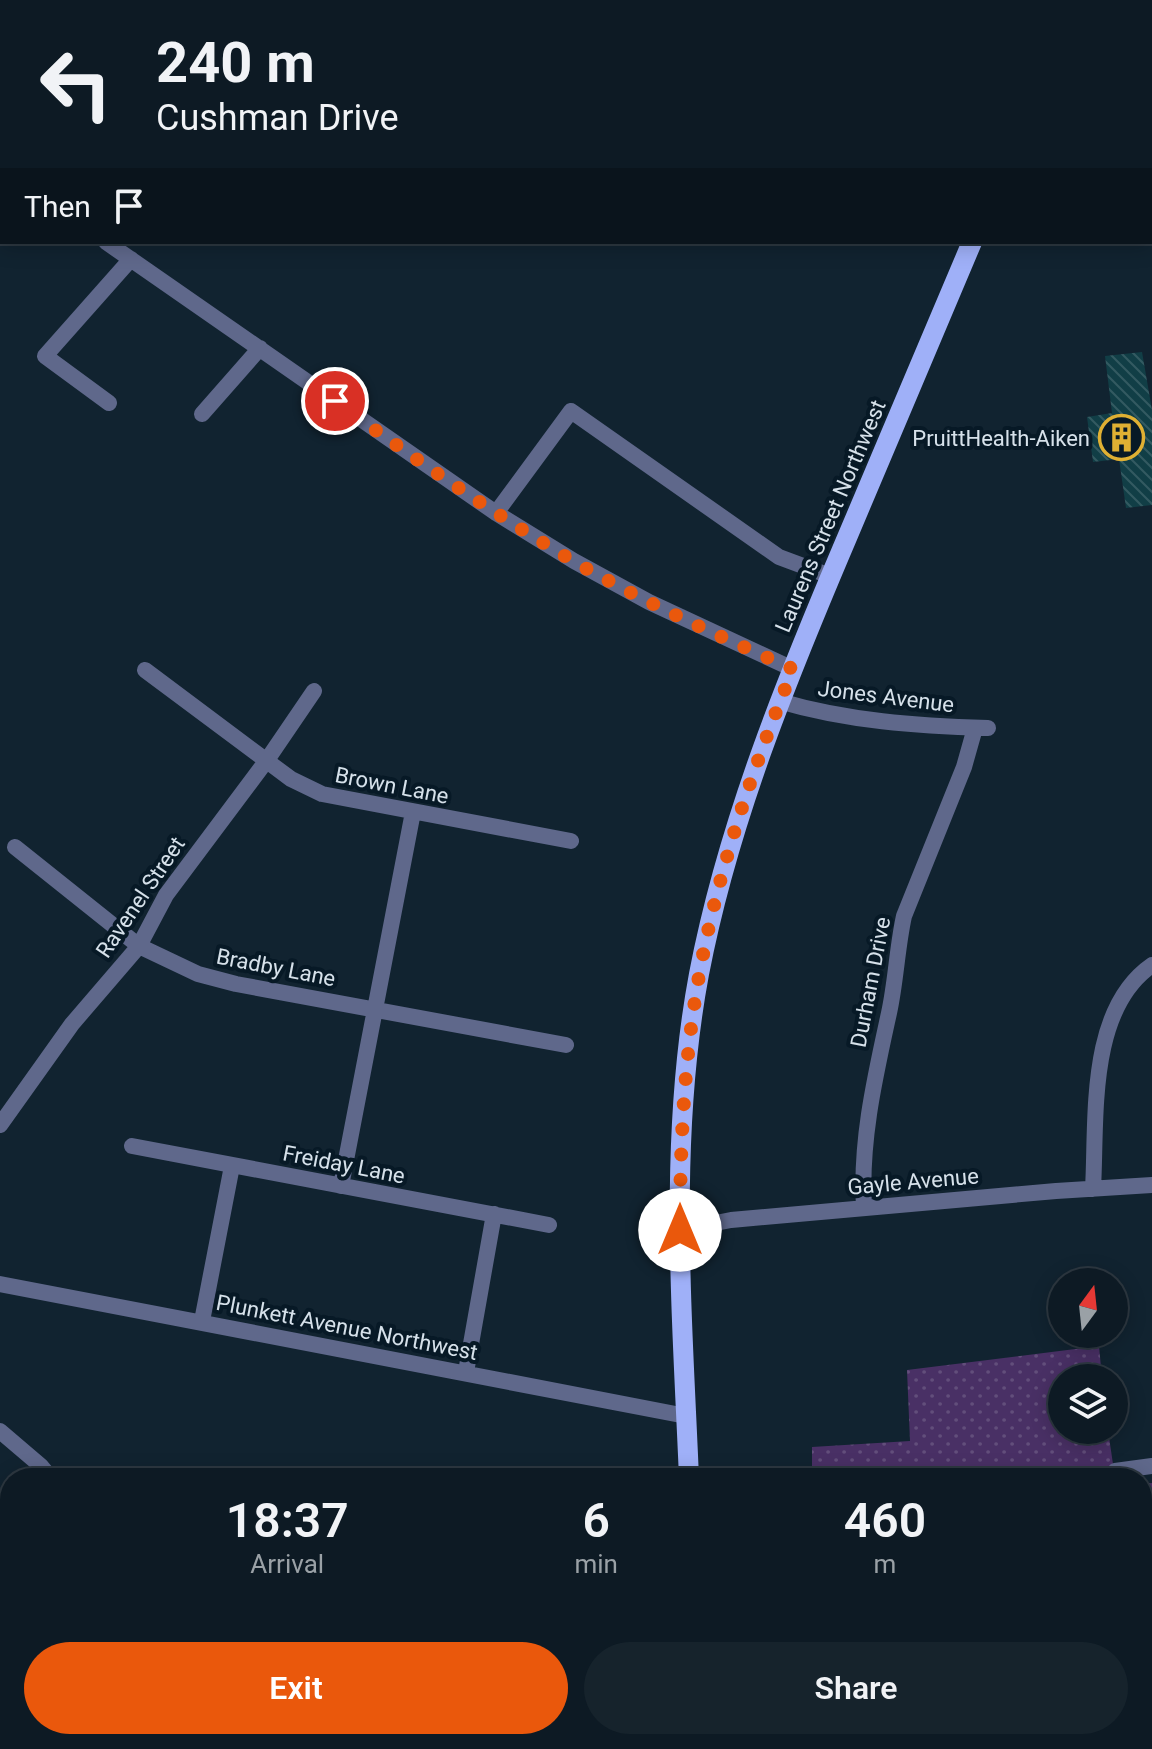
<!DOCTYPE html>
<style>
:root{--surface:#0d1a24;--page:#16232c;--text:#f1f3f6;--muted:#9aa1a6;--line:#2d3841;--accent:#ea580c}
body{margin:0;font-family:Roboto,sans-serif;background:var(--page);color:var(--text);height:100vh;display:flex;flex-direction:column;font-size:30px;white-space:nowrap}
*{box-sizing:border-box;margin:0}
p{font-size:26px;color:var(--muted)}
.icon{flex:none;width:44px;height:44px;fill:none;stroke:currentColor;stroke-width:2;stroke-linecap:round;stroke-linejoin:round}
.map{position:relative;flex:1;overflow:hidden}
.details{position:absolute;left:0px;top:1468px;width:1152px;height:282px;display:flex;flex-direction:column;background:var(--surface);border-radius:32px 32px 0 0;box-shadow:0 4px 20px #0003,0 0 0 2px var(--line)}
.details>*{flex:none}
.banner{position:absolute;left:0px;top:0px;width:1152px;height:244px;box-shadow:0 4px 20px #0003,0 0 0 2px var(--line);background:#0d1a24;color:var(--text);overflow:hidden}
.needle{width:52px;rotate:15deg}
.buttons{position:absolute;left:1048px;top:1268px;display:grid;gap:16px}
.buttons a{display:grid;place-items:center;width:80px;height:80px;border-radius:50%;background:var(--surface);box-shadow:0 4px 20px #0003,0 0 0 2px var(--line);font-size:40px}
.pin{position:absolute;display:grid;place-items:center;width:68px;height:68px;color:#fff;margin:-34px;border:4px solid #fff;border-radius:50%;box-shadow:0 2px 8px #0007}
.me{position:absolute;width:88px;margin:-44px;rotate:0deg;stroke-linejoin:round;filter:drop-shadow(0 0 6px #0008)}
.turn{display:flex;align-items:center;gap:28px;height:168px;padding:0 24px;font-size:36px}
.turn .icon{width:104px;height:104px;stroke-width:2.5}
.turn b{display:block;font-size:56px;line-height:68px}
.then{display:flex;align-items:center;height:76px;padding:0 24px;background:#0003;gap:16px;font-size:30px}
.eta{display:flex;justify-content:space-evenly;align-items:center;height:136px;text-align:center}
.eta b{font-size:48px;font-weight:600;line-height:56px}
.action{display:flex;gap:16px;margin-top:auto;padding:16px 24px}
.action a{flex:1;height:92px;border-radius:48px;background:var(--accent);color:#fff;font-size:32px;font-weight:600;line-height:92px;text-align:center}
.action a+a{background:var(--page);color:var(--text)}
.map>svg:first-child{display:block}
</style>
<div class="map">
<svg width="1152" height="1749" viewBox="0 0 1152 1749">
<defs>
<pattern id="green-dots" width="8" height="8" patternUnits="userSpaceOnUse" patternTransform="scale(2)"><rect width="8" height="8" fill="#493065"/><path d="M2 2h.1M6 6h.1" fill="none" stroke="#624e7b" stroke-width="1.8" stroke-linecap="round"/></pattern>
<pattern id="building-back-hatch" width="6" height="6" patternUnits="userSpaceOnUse" patternTransform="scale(2)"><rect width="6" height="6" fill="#113e46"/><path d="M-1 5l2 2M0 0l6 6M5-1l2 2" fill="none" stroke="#335a61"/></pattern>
</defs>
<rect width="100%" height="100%" fill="#112330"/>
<!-- green -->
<path fill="url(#green-dots)" d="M1099,1346L1102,1378H1062V1430H1108L1115,1478H777L776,1469L812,1467V1447L910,1441L907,1370Z
M1152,1483V1556L1142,1554V1484Z"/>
<!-- building -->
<path fill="url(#building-back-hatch)" d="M1142,352L1152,410V505L1126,508L1119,459L1093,462L1087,417L1112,413L1105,356Z"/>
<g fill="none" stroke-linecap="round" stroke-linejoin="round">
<!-- street -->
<path stroke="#5f688b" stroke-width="16" d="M727,0L730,2
M0,170L2,171
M106,242L496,513L574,561L649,602L793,669
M109,403L45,356L131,259
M202,414L260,348
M496,513L571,411L779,557L830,576
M145,670L291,779L322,794L571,841
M779,701C847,721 917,726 988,728
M15,847L139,946L198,974L236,984L566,1045
M0,1125L72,1024L139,946L166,895L267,760L314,691
M132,1146L549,1225
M341,1186L413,812
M1093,1189C1097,1118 1087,1010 1152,965
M864,1207C860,1141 875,1077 889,1013C896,981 897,948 904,916L964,767L975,728
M680,1230L731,1220L1056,1191L1152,1185
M0,1284L686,1416
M202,1321L232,1166
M466,1372L494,1214
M0,1431L41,1466L51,1478
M1115,1471L1152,1466
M0,1533L10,1519
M1142,1573L1152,1574
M0,1679L10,1680
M307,1740L350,1749"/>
<!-- secondary -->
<path stroke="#8391c8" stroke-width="16" d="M0,1697L10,1712
M30,1740L36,1749"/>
<!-- primary -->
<path stroke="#9fb0f8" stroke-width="20" d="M1072,2L1073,0
M689,1478C682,1311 668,1140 699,974C728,823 786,681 846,540C888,441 930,341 972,242
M701,1740L702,1749"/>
</g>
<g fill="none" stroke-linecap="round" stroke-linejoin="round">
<!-- route -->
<path stroke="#ea580c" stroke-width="14" stroke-dasharray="0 25.2" d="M335,401C412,457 491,512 573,561C644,602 718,636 793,669C753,768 718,870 699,976C684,1060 680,1145 680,1230"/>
</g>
<!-- icons -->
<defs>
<symbol id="building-ring" viewBox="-11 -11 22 22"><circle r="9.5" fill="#071926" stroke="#dfb033" stroke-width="1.5"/><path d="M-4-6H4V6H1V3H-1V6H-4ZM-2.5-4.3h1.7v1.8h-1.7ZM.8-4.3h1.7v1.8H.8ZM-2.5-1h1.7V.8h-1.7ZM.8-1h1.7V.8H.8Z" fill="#dfb033"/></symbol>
</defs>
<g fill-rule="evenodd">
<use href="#building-ring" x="1096" y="412" width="51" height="51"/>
</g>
<g text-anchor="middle" stroke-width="8" stroke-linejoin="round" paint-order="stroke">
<!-- poi labels -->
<g font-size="22" fill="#d6e1ea" stroke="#071926" text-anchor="end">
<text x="1090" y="446">PruittHealth-Aiken</text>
</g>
<!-- street labels -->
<g font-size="22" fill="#d6e1ea" stroke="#071926">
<text transform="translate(830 516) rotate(-67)" y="8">Laurens Street Northwest</text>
<text transform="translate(886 696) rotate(7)" y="8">Jones Avenue</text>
<text transform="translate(392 785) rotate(11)" y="8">Brown Lane</text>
<text transform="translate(140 897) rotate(-56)" y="8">Ravenel Street</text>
<text transform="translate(276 967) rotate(11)" y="8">Bradby Lane</text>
<text transform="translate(870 982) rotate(-79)" y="8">Durham Drive</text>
<text transform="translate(344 1164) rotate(11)" y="8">Freiday Lane</text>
<text transform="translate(913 1181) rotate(-5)" y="8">Gayle Avenue</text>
<text transform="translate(347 1327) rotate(11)" y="8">Plunkett Avenue Northwest</text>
</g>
</g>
</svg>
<div class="buttons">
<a><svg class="needle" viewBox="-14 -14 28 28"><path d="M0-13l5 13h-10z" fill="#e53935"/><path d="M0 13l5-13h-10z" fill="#9aa1a6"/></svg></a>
<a><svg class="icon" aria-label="layers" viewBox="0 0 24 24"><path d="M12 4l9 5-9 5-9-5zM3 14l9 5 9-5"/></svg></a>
</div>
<div class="pin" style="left:335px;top:401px;background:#d93025"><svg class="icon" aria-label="arrive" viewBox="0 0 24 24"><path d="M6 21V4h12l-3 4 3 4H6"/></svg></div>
<svg class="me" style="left:680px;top:1230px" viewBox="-20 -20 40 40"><circle r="19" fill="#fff"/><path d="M0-13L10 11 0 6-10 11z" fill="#ea580c"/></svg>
<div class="banner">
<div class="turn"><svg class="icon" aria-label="left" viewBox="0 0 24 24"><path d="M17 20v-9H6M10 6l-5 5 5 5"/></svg><div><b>240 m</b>Cushman Drive</div></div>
<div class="then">Then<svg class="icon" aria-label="arrive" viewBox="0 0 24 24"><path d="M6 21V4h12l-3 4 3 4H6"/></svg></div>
</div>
<section class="details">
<div class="eta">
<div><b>18:37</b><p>Arrival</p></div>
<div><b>6</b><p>min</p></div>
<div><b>460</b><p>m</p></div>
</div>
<div class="action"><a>Exit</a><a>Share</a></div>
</section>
</div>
